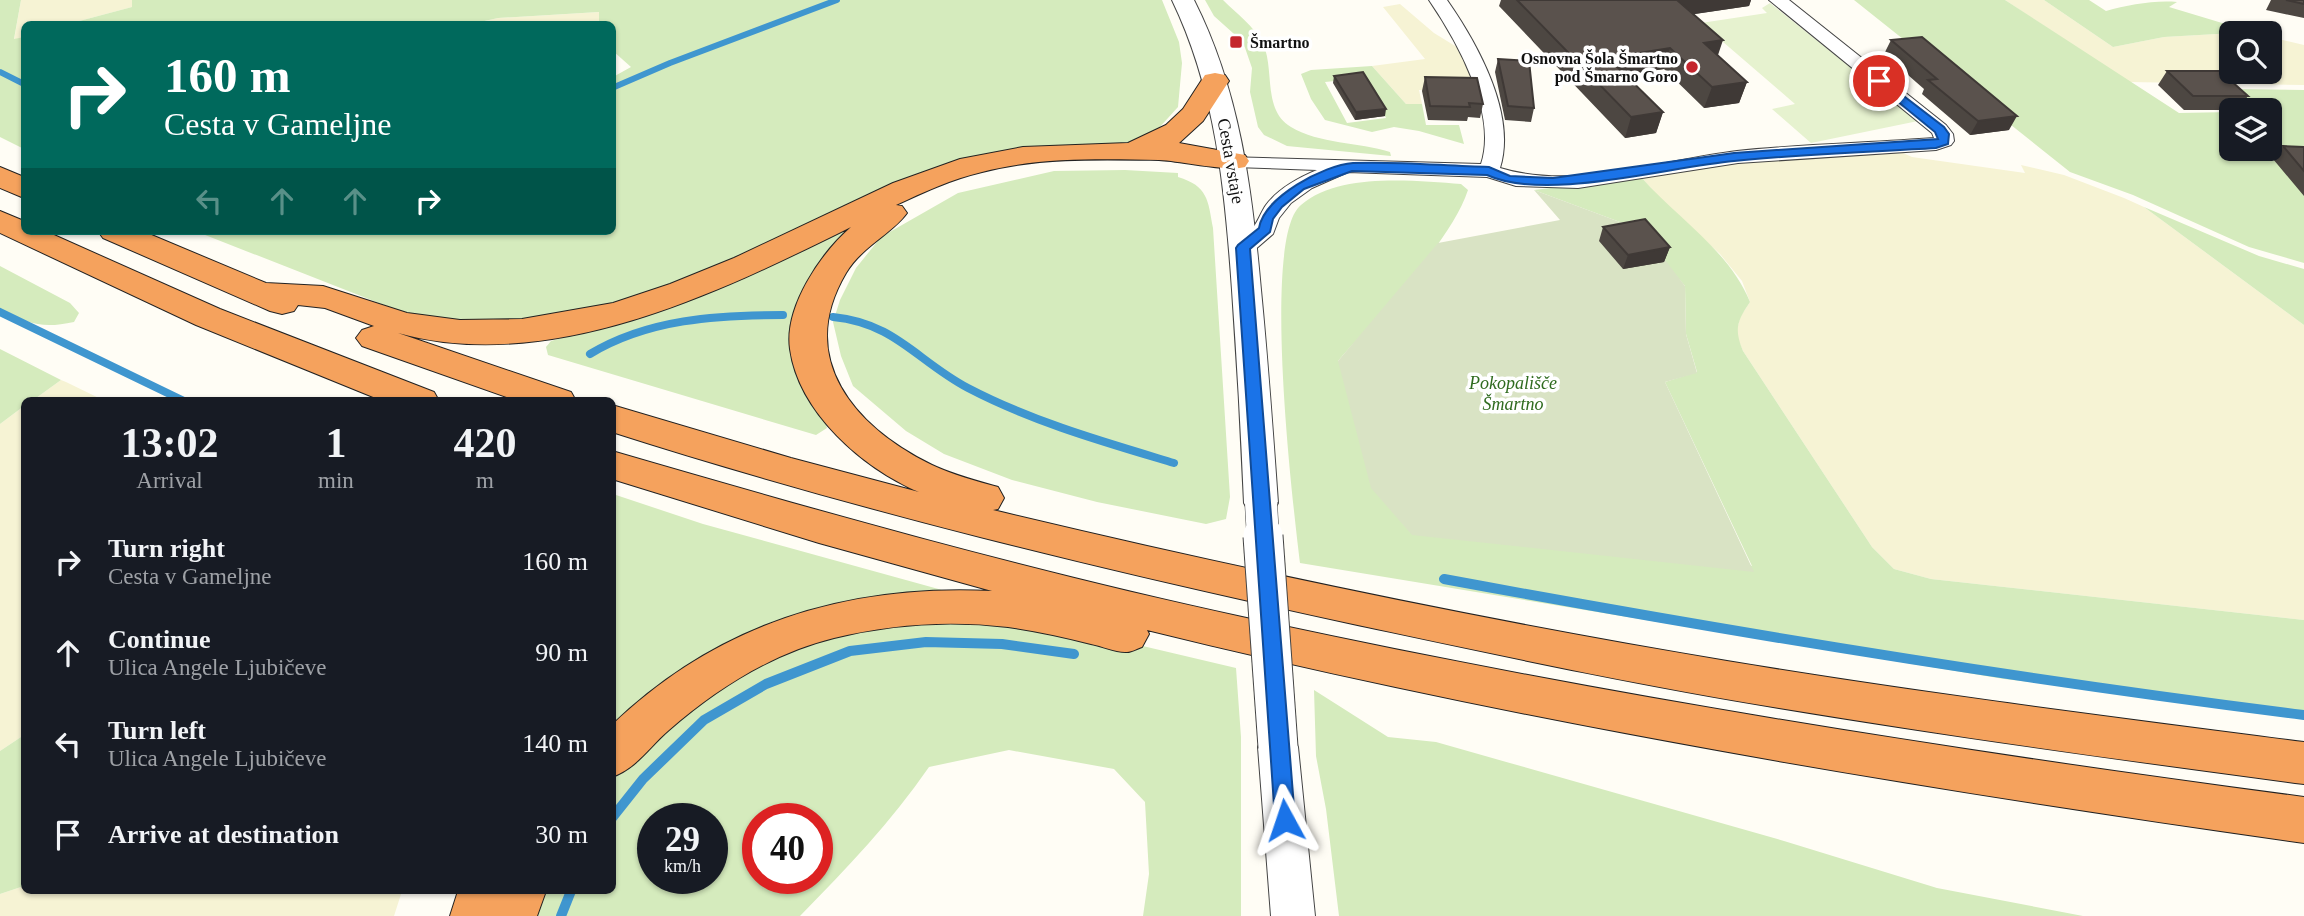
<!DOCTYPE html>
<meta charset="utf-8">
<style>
:root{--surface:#171b24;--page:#20242c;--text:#f1f3f6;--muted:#9ea1a6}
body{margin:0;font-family:"Times New Roman",serif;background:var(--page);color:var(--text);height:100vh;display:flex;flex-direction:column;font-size:26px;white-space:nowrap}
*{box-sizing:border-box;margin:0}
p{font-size:23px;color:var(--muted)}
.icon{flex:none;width:38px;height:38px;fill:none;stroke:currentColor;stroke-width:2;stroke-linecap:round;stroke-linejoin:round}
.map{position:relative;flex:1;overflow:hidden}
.sheet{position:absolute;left:21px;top:397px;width:595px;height:497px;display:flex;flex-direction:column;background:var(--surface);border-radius:10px;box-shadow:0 2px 5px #0004}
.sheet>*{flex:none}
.guide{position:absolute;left:21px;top:21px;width:595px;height:214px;border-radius:10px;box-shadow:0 2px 5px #0004;background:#00695c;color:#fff;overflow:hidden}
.controls{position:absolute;left:2219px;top:21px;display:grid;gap:14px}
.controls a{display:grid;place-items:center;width:63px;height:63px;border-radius:10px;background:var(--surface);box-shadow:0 2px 5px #0004;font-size:35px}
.speed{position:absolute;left:637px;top:803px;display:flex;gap:14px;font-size:35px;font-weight:700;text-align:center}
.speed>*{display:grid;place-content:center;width:91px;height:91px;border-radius:50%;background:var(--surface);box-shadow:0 2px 5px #0004;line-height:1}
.speed small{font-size:18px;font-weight:400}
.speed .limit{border:10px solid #d22;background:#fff;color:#111}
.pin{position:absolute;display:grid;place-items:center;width:60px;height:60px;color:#fff;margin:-30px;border:4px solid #fff;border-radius:50%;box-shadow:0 2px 7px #0007}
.me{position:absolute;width:77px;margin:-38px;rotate:355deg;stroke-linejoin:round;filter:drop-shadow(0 0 5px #0008)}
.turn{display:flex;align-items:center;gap:24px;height:147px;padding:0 28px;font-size:32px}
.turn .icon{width:91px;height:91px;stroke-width:2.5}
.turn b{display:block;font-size:49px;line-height:60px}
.lanes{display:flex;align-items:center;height:66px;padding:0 28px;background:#0003;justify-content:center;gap:35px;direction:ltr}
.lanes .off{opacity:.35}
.eta{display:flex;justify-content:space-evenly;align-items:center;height:119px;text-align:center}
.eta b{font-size:42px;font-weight:800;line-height:49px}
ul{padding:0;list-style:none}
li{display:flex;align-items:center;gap:21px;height:91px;padding:0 28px}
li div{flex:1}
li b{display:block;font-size:26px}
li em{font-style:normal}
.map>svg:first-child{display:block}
</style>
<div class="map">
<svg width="2304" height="916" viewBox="0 0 2304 916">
<rect width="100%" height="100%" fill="#fffdf5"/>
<!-- farmland -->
<path fill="#f6f3d4" d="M21,0H132V7L68,24H24V37L14,40Z
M2005,0H2044L2113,47L2164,37L2252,32L2258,33H2231V72H2270V37L2304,45V85L2129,82Z
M1400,4L1434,33L1460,49L1477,91L1419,90L1422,104H1406L1372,66L1425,59L1383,7Z
M600,12L599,24H471L498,18Z
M1901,152L1912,157L2025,173L2021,165L2064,175L2124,198L2144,207L2304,325V620L1931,579L1894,569L1872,547L1743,351L1736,335L1740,317L1750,302L1742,281L1720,254L1664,203L1641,177L1758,160Z
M61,380L66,382L105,401H32Z
M24,406V735L0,751V424Z
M24,886V891H402L394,916H0V894Z"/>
<!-- green -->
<path fill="#d5ebbd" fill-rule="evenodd" d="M0,0H21L14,39L24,37V149L0,137Z
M132,0H1162L1179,42L1182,63L1178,107L1158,129L1127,145L983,157L680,287L564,317L490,323L417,318L195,231H612L613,77L631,67L613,51L612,24H599V12L498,18L471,24H68L132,7Z
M1205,0H1223C1237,14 1254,26 1263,44C1275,69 1262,110 1291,127C1319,144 1359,142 1390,152L1391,156L1287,146L1264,135L1258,127L1250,92L1252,68L1243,42L1214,16Z
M1854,0H2005L2179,113L2231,112V149H2270V110H2244L2233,92L2235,89L2304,90V263L2249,247L2133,195L2070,172Z
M2044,0H2089L2106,11C2128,5 2154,0 2177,2L2169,7L2252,32L2164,37L2113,47Z
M1372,66L1406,104H1422L1426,125H1459L1464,144L1419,131L1394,127L1372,132L1325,120L1311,99L1301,74L1311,70ZM1364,78L1386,118L1347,123L1325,82Z
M1125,170L1178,173V177C1208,186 1208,200 1213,228L1230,497L1226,519L1206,524L1097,502L1012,480L944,454L906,431L853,386L841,356L833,322L840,300L856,268L881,237L958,193L1054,171Z
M1641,177C1677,218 1729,250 1750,302C1737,321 1734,329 1743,351L1872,547L1894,569L1931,579L2304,620V714L2004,679L1300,563C1293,506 1261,237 1301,205C1340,172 1414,181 1461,184L1468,190C1450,244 1377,316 1338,361L1752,566L1665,382L1697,372L1686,334L1685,286L1636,228L1534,190Z
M2144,207L2259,256L2304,269V325Z
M846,225L852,231L826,259L820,406L827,428L816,435L548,355L546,347L551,341L645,314Z
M0,266L70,303L79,313L74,322C42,329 29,324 0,309Z
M0,349L61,380L32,401H24V406L0,424Z
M613,494L703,524L942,590L940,596L851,602L613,739Z
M941,616L1130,643L1236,668L1241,737V916H1143L1149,874L1145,802L1114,769L1009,750L929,767C891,822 847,868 800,916H529L538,891H612L613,777L695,698L811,639ZM653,819H712V878H653ZM758,819H817V878H758Z
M1314,690L1388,737L1436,742L1784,841L1937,888L2083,916H1339L1326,809L1316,756Z
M24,735V886L0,894V751Z"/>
<!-- cemetery -->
<path fill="#d9e3c4" d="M1534,190L1636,228L1653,244L1685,286L1686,334L1697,373L1665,382L1754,572L1412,535L1371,488L1338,361L1438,243L1560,220Z"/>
<!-- pitch -->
<path fill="#e6f2cf" d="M1770,3L1918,121L1811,143L1772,109L1795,104L1701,23L1767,13L1762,8Z"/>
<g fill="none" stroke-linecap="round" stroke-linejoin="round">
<!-- stream-far2 -->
<path stroke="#3f96cf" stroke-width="6" d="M0,72L24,84
M612,88L670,63L837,0"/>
<!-- stream-far1 -->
<path stroke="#3f96cf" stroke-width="8" d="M0,312L184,401
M833,317C895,323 917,361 968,388C1033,422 1104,442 1174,463
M590,354C648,319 717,315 783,315"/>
<!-- stream -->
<path stroke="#3f96cf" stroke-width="10" d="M1444,579C1730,632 2016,679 2304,715
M612,818L643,779L704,720L766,684L850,651L926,642L1002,644L1074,654
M561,916L571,891"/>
<defs>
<path id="minor" d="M1429,0H1447C1477,43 1517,114 1500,168C1576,191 1661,160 1737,151C1802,144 1868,143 1934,138L1932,133L1769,0H1789L1946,125L1953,134L1954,141L1951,145L1936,150L1738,163L1578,188L1516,186L1487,177L1348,172L1312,188L1291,203L1279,218L1273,234L1251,253H1235L1232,248C1237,240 1246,236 1252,229C1258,222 1261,212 1266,205C1279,188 1298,178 1317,170L1234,167L1227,165L1224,161L1227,157L1481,164C1498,114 1457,41 1429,0Z"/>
<path id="tertiary" d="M1172,0H1194C1240,91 1252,189 1261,290C1268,361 1273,432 1278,503L1273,512L1261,516L1249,512L1244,503C1241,432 1237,361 1232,290C1225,190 1216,91 1172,0Z
M1278,729L1292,734L1298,747L1315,916H1271L1258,747L1264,734Z"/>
<path id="motorway" d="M1215,73L1225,75L1229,81L1203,121L1179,143L1245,155L1249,161L1245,167C1227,172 1182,161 1159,160C1102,159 1038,157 982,172C952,179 924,192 896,205L902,206L907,213C892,234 862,246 846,273C795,359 855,427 932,465C953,475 976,481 998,487L1004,498L998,509L993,510C1235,568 1481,620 1727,661C1919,693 2111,717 2304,742V784C2129,761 1953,737 1779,708C1636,685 1494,654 1353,624C1103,570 856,510 612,432V405L791,458L919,492C863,468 799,413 790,349C784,307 821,253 851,227C718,293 550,375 398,333L571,392L576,401H518L362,346L356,338L362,330L374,326L325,308L298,305L294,311L282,314L270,311L103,238L98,231H142L266,283L323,286L407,313L460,320L522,319L613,303L670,284L734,258L893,183L960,159L1023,147L1128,143L1166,125L1183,109L1205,75Z
M0,167L24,177V198L0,188Z
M0,211L24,221V231H45L220,309L434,392L439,401H383L196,325L0,233Z
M612,451C821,512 1030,571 1242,617C1594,694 1948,750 2304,797V843C1915,788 1528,724 1147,630L1149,634L1142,647C1138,648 1132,652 1127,652C1117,653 1102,646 1091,644C1064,637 1036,631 1008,627C950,620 890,624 834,638C773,653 716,689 669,730C649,747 637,768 612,777V725C718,623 848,584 992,591L819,543L612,479Z
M458,891H546L537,916H450Z"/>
</defs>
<!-- minor casing -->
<use href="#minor" stroke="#444" stroke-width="2"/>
<!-- tertiary casing -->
<use href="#tertiary" stroke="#444" stroke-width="2"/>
<!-- motorway casing -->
<use href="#motorway" stroke="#222" stroke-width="2"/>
<!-- minor -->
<use href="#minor" fill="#fff" fill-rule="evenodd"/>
<!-- tertiary -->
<use href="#tertiary" fill="#fff" fill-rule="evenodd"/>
<!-- motorway -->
<use href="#motorway" fill="#f5a25d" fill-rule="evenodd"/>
<defs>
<path id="tertiary-bridge-far1" d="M1261,503L1263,538"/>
<path id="tertiary-bridge" d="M1263,536L1278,747"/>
</defs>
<!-- tertiary-bridge-far1 casing -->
<use href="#tertiary-bridge-far1" stroke="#444" stroke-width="33" stroke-linecap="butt"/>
<!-- tertiary-bridge casing -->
<use href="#tertiary-bridge" stroke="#444" stroke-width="41" stroke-linecap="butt"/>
<!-- tertiary-bridge-far1 -->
<use href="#tertiary-bridge-far1" stroke="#fff" stroke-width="32"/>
<!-- tertiary-bridge -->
<use href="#tertiary-bridge" stroke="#fff" stroke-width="39"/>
</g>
<!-- wall -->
<path fill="#4d4742" d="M1501,0H1751L1749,6L1694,14L1718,55L1747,82L1739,103L1704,108L1664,69L1625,75L1663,112L1656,133L1625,138L1499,6Z
M2271,0H2304V18L2266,10Z
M1891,40L2009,130L1970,135L1922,94L1924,89L1884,54Z
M1498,59L1534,108L1531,122L1505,120L1495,72Z
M2167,71L2248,96L2238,110H2184L2158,85Z
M1334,76L1385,116L1355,120L1333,83Z
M1425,77L1483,104L1480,118L1468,117L1467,121L1428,120L1422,91Z
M2283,146L2304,147V196L2273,159Z
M1603,227L1670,247L1664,262L1623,269L1599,241Z"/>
<!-- shaded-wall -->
<path fill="#3f3936" d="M1674,0H1751L1749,6L1668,18Z
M1723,40L1716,61L1704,43Z
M1670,48L1664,69L1602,78L1608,58Z
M1747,82L1739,103L1704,108L1712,87Z
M1386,109L1385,116L1355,120L1356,112Z
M1663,112L1656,133L1625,138L1631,117Z
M2017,116L2009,130L1970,135L1978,121Z
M1670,247L1664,262L1623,269L1628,255Z"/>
<!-- building -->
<path fill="#5a524d" stroke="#3f3936" stroke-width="2" d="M1517,0H1677L1723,40L1704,43L1747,82L1712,87L1670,48L1608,58L1663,112L1631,117Z
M2286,0H2304V4Z
M1922,37L2017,116L1978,121L1928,80L1937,79L1891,40Z
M1498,59L1529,61L1534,108L1508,106Z
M2167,71H2220L2248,96H2193Z
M1363,72L1386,109L1356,112L1334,76Z
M1425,77L1477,78L1483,104L1469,103L1470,107L1430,106Z
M2283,146L2304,147V171Z
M1645,219L1670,247L1628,255L1603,227Z"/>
<!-- route -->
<path fill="#1a73e8" stroke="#114b97" stroke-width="2" d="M1879,77L1944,127L1949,134L1948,144L1936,148C1869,152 1801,154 1734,161C1667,167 1546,202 1487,175L1352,171L1304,189L1282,207L1273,219L1270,232L1250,249L1295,820L1292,826L1285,829L1278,826L1275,820L1236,248L1238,245L1259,228C1264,197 1324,165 1353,163C1398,161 1444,166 1489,167L1510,176L1553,178L1734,153L1938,139L1935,132L1875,83V78Z"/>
<!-- markers -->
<g fill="#c4262e" stroke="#fff" stroke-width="2.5">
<rect x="1229" y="35" width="14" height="14" rx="3.5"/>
<circle cx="1692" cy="67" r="7"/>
</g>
<g text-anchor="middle" stroke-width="7" stroke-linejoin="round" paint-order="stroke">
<!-- far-poi labels -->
<g font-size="16" font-weight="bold" fill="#111" stroke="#fff" text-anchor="start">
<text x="1250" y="48">Šmartno</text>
<text x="1678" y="64" text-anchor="end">Osnovna Šola Šmartno<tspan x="1678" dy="18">pod Šmarno Goro</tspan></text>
</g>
<!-- street labels -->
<g font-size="18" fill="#111" stroke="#fff">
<text transform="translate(1231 161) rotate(80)" y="6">Cesta vstaje</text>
</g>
<!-- park labels -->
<g font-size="18" font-style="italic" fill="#2f6b1f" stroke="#fff">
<text x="1513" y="389">Pokopališče<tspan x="1513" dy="21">Šmartno</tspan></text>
</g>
</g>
</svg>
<div class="controls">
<a><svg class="icon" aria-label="search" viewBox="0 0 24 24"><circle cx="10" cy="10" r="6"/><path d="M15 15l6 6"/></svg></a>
<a><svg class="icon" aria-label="layers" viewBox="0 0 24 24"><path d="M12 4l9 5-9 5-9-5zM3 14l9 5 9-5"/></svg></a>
</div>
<div class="speed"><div>29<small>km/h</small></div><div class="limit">40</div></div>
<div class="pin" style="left:1879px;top:81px;background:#d93025"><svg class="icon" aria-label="arrive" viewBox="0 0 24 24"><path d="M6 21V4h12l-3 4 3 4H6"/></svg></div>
<svg class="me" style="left:1285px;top:820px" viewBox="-20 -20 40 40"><path d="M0-17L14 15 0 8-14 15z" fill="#1a73e8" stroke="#fff" stroke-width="4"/></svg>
<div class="guide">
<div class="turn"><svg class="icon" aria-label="right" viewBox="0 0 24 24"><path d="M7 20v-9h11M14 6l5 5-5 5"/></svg><div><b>160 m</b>Cesta v Gameljne</div></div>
<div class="lanes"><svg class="icon off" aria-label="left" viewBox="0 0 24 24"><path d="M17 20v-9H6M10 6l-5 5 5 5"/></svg><svg class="icon off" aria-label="ahead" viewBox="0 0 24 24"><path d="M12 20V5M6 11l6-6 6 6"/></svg><svg class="icon off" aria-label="ahead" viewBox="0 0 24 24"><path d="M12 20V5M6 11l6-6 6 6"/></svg><svg class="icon" aria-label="right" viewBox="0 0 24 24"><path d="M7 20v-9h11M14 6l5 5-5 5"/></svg></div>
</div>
<section class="sheet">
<div class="eta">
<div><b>13:02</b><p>Arrival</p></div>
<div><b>1</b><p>min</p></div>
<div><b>420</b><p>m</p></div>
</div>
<ul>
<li><svg class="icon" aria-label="right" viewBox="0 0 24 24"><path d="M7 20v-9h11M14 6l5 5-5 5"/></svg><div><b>Turn right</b><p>Cesta v Gameljne</p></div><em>160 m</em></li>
<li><svg class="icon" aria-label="ahead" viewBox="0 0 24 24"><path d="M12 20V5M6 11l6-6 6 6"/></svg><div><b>Continue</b><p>Ulica Angele Ljubičeve</p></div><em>90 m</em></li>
<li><svg class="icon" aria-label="left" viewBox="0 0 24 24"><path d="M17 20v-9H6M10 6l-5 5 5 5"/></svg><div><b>Turn left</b><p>Ulica Angele Ljubičeve</p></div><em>140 m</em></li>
<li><svg class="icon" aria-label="arrive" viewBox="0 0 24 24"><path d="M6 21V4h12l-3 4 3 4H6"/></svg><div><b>Arrive at destination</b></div><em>30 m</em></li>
</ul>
</section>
</div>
